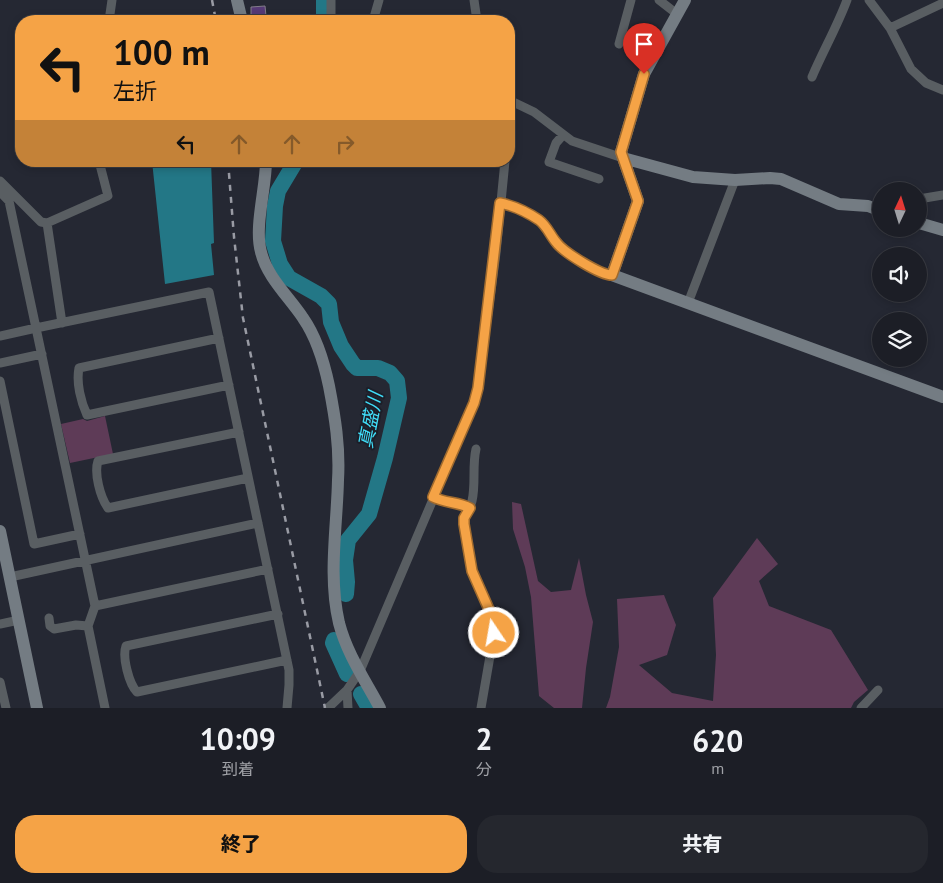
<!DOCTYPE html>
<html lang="ja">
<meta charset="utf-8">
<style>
:root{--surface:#1c1e26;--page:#25272e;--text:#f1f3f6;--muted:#a0a2a7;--line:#3a3c43;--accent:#f5a346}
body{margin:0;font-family:"PT Sans","Noto Sans JP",sans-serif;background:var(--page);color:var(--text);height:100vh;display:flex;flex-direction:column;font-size:19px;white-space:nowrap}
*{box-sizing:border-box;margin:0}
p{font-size:16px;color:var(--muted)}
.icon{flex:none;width:28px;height:28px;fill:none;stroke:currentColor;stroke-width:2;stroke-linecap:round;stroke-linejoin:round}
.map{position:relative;height:708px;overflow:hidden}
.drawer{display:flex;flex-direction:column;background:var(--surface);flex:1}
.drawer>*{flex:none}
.hud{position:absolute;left:15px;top:15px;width:500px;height:152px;border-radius:20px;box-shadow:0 2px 8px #0003,0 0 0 1px var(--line);background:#f5a346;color:#111;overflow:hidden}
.needle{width:32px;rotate:4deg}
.tools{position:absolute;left:872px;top:182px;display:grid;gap:10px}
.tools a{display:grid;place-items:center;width:55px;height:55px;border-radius:50%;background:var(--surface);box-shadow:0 2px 8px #0003,0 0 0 1px var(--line);font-size:25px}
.pin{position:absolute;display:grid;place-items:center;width:42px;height:42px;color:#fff;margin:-51px -21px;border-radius:50% 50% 50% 0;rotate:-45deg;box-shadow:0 0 5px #0007}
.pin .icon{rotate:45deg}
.me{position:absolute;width:55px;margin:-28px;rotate:348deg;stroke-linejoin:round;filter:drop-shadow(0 0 4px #0008)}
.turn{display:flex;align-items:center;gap:18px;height:105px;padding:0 15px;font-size:22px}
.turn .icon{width:65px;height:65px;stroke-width:2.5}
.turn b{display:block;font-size:35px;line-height:42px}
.lanes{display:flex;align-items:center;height:48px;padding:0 15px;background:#0003;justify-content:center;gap:25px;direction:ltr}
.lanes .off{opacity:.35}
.eta{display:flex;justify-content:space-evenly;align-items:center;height:85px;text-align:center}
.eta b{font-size:30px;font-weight:800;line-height:35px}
.cta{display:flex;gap:10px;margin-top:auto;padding:10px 15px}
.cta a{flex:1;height:58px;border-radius:20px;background:var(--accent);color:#111;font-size:20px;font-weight:800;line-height:58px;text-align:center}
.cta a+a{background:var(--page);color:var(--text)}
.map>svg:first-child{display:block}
</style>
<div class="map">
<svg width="943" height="708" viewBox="0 0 943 708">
<rect width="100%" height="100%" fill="#252833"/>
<!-- green -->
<path fill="#5e3b57" d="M105,416L113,454L70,463L61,424L83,419L87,421Z
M512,502L521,504L538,581L551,592L571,590L579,558L586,595L593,622L586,668L582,708H554L539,696L531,597L525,567L513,529Z
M757,538L778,564L759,581L769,606L831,630L868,690L854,702L851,708H606L610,697L619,647L617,599L664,595L676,625L667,655L639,665L672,693L713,701L716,655L713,598Z"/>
<!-- water -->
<path fill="#237786" d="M152,161H211L214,243L211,244L214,275L165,284Z"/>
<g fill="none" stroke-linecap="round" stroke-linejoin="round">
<!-- river -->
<path stroke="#237786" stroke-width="16" d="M324,21V0
M296,161L278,191L275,206L273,241L280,264L289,278L321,296L329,304L331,322L341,346L353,364L357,368H378L390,373L397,381L399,398L385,458L369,514L348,540L345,560L347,582L346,594
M334,640L333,643L347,674
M361,694L369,708"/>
</g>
<!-- building -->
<path fill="#563a76" stroke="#827d89" d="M265,6L266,16H251V7Z"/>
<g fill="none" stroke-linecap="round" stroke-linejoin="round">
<!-- street -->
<path stroke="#595e62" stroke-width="9" d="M331,0V21
M474,0L477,21
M659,0L677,14
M869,0L890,28L911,69L926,83L943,90
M72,21H84
M109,21L112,0
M373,21L379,0
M890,28L943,3
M619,44L631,0
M812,77C823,51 837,27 847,0
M509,100L534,112L572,141L623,158
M563,135L556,143L549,162L599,179
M0,181L41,222L47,223
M0,192L9,201L36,328L0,336
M919,199L943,195
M500,203C515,206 527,212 539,220C547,226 550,235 556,242C563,252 600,275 612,275
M688,303L735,180
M62,323L47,223L108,196L99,161
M219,338L79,368C76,383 81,402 87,415L229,385
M0,363L42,354
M0,381L34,544L80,534
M239,432L98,461C94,473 100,497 108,508L248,478
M476,449C472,466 476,484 472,501C470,509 465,515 464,524L473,571L491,614L493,624L494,633L481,708
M433,497C445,503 458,502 470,508
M10,577L258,523
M95,606L268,569
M278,614L126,646C122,657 129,684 137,692L287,660
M49,618L50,626L54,629L76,625L88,626L95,606L36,328L209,292L289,670V685L287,708
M0,624L19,620
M88,626L105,708
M0,682L6,708
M347,690L348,708
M328,708L347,690L360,671L474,403L478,388L496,253L505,161
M861,708L878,690"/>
<!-- secondary -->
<path stroke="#747c83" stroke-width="12" d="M237,0L242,21
M685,0L644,74L621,152L638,201L612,275L943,397
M623,158L693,177L735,180L770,178L781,179L839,204L868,206L881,211
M266,161C266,188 254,227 261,252C267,277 289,297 303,318C317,338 324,362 329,386C335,417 340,447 338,480C337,527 328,576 339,623C347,654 365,680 380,708
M919,223L943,230
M0,531L37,708"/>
<!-- rail -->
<path stroke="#999ba4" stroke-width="2.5" stroke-dasharray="6 6" stroke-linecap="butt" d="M212,0L216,21
M228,161L234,237L243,318L325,708"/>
</g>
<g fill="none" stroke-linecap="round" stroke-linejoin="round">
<defs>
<path id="route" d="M494,633L491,614L472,571L464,524V518L470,508C458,502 445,503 433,497L474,403L478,388L500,203C515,206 527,212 539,220C547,226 550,235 556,242C563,252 600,275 612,275L638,201L621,152L644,74"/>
</defs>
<!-- route casing -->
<use href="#route" stroke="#9f6a2e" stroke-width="12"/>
<!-- route -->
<use href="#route" stroke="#f5a346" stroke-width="9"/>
</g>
<g text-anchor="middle" stroke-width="4" stroke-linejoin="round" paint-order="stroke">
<!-- water labels -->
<g font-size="19" font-style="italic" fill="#40ddf8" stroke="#1c1f29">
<text transform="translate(370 420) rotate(-79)" y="7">真盛川</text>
</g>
</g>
</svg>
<div class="tools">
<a><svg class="needle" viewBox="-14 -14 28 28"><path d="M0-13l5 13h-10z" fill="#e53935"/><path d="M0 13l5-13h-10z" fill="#a0a2a7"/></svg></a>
<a><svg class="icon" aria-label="sound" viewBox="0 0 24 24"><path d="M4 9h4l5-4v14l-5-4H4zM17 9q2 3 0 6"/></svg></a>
<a><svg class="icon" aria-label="layers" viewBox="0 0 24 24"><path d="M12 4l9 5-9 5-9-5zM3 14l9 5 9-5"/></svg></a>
</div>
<div class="pin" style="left:644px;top:74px;background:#d93025"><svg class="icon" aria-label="arrive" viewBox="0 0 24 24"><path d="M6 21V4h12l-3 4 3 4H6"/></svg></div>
<svg class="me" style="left:494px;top:633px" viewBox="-20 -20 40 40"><circle r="17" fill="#f5a346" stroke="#fff" stroke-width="3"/><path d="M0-11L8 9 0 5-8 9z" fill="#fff"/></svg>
<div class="hud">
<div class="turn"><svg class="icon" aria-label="left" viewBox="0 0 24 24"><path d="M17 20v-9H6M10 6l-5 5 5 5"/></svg><div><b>100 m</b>左折</div></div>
<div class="lanes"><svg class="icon" aria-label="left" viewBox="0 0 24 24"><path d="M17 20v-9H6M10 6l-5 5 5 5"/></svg><svg class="icon off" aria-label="ahead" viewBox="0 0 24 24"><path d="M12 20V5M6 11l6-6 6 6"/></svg><svg class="icon off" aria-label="ahead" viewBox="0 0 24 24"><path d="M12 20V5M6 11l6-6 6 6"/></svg><svg class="icon off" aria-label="right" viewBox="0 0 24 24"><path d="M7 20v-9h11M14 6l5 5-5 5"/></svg></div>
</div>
</div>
<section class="drawer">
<div class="eta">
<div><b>10:09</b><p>到着</p></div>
<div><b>2</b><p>分</p></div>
<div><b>620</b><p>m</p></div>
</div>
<div class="cta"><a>終了</a><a>共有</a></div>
</section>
